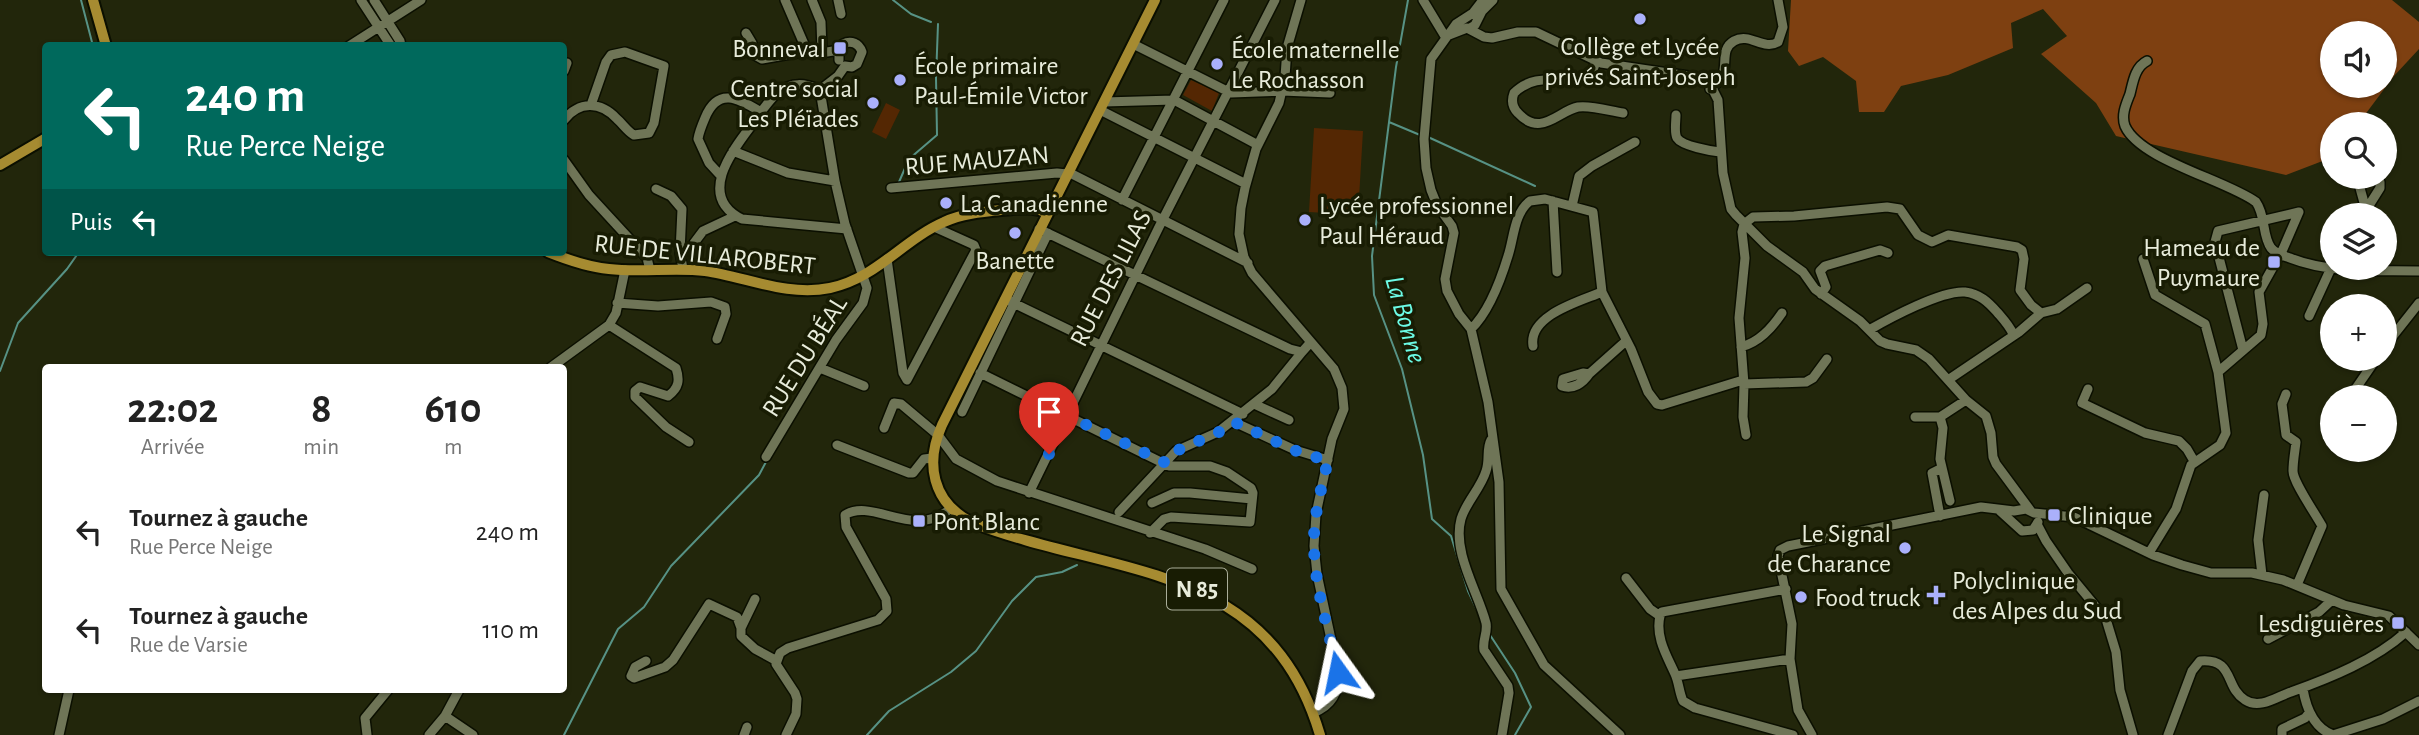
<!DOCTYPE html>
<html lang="fr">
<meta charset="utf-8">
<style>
:root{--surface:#fff;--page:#f2f2f2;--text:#222;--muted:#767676}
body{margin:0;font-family:"Alegreya Sans",sans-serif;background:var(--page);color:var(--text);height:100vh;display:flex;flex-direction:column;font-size:26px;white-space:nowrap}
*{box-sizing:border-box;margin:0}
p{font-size:23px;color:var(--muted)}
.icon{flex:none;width:38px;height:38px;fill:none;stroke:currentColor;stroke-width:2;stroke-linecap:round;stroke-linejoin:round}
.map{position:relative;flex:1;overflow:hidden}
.side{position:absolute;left:42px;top:364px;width:525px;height:329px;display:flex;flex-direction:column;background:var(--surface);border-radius:7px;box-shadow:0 2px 5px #0004}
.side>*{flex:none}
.hud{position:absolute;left:42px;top:42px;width:525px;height:214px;border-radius:7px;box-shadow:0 2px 5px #0004;background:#00695c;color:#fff;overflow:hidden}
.fabs{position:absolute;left:2320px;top:21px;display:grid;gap:14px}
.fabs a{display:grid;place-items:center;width:77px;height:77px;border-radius:50%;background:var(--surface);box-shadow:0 2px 5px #0004;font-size:35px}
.pin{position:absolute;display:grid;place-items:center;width:60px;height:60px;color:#fff;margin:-72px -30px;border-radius:50% 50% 50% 0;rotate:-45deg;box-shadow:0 0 7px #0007}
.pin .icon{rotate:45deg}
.me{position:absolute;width:77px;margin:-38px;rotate:348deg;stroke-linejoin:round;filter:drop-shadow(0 0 5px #0008)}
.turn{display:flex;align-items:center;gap:24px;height:147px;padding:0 28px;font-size:32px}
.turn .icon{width:91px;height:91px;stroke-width:2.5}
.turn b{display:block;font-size:49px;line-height:60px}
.then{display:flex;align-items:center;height:66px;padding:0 28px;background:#0003;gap:14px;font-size:26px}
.eta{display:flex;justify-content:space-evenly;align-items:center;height:119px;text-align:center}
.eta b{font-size:42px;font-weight:700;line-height:49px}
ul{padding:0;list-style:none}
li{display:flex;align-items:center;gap:21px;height:98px;padding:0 28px}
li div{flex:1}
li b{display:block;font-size:26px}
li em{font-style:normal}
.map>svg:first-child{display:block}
</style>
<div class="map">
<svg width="2419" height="735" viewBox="0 0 2419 735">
<rect width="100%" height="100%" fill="#22260b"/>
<!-- green -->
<path fill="#542703" d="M1191,80L1219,93L1212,111L1183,95Z
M886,103L900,110L886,139L872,132Z
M1314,128L1363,131L1358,215L1309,212Z"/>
<!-- forest -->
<path fill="#7e4011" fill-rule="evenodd" d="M1791,0H2392L2419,22V49L2394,76L2358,124H2333V157L2286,175L2116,136L2096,103L2041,54L2067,36L2043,9L2011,23L2013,48L1948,75L1901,86L1884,112H1859L1856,81L1823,57L1799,66L1788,51ZM2333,33H2385V86H2333Z"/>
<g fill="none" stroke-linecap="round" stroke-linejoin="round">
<!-- stream -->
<path stroke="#579285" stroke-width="2" d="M81,0L93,46
M893,0L911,14L931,22
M1408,0L1396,67L1372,256L1374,295L1402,369L1423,455L1432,519L1451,536L1468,591L1478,612
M1389,122L1420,135
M1428,137L1535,186
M899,182L909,159L937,135L936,78L938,24
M0,371L18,323L67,269L79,252
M1490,635L1515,673L1531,707L1515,735
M564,735L618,629L644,607L671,566L759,475L767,460
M867,735L889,711L951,672L976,651L1012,601L1036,577L1062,572L1077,565"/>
<defs>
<path id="minor" d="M361,0L391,46
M374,0L400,41L401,46
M785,0L807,51L827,52L839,50
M812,0L821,22L822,52
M838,0L841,14
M1301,0L1287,48L1285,77L1279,103L1256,149L1245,188L1241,208L1239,234L1244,257L1252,273L1334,369L1342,388L1344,409L1332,439L1316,514L1314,546L1317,574L1338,672C1339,693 1332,705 1313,713
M1423,0L1446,38
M1483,0L1473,13L1456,24L1431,59L1424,139L1426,168L1431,190L1437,205L1452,226L1454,233L1445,279L1447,291L1459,314L1471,329L1488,402L1499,482L1501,589L1544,665L1620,735
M1470,28L1475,25L1482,11L1493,0
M746,33L752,43L753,54L762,59L807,51
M1449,35L1467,28L1484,37L1492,38L1518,32H1536L1601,63L1695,77L1710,84L1718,100L1723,173L1731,209L1736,215L1767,246L1803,272L1815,289L1860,321L1880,341L1887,344L1916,350L1929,359L1966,400L1986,416L1991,433L1993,457L1996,464L2030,510
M1133,44L1231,93L1282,91L1330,93
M349,46L421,0
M839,60V51L843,44C851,40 859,43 862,52L857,64L852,67L845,66
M2147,61C2135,67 2133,82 2130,94C2126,104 2121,115 2125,126C2140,160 2226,180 2256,202C2266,216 2262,236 2271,248C2276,254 2284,256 2290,258C2331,274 2376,270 2419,271
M1596,62L1592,72L1586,78C1560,83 1535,72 1514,93C1511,101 1512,107 1518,113C1541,138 1558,111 1578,107C1591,105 1610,111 1623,113
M564,71L567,63
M1710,89C1714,86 1719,82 1722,77C1728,64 1720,49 1734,41C1750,32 1763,51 1778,42L1783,27L1778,0
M820,90C804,83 792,82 778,92C767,102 759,115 751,126C731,152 697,197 742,219L847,229
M820,90L838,76L845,66
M1174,100L1258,145
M1104,102L1174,100
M1100,110L1246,184
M1676,115C1676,121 1674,133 1677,138C1682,146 1711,151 1720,152
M564,120C579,101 600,101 617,119C623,124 627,131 634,135L649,133L654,123L664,66L625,52L611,55L606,62L591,105
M733,151L788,173L835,181
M564,160L589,195L647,258L650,270
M1068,172L1248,263
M721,176L709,163L698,139C699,132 702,125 705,118C718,86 739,99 761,112
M2366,177L2360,188L2366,210
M891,188L1057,173L1067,174
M656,189L671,196L682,209L680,252L683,269
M1122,200L1224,0
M1553,201L1557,272
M1572,206L1579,176L1592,166L1635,142
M2363,215L2380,188V182L2373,177
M1744,224L1753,217L1794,216L1887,207L1900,209L1918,235L1932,242L1948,235L2017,247L2022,250L2024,259L2020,290L2031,305L2041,313
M1744,224L1742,232L1745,258L1739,318L1744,384L1743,417L1746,435
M1039,229L1290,349L1302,352L1310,343
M694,243L703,231L735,216
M887,259L903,373L907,380L976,250L974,245L934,227
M2143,259L2155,295L2205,324L2218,372L2226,433L2220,445L2191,465L2176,509L2149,553
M1821,294L1826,287L1820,271L1825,266L1880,250L1888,253
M1005,299L1243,414
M617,303L658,306L711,302L725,307L726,314L717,339
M2309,316L2332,266
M609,325L676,368C680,380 679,388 668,396L640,387L635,391V397L666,427L689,442
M1471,329C1489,312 1501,279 1508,256C1514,238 1514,213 1530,201L1545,199L1593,212L1602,292L1631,349L1648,392L1657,404L1662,405L1743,380
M1869,330C1890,318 1942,290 1965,292C1980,294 1988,302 1997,312C2003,319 2009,325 2013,334
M1533,346C1528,315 1581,301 1602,292
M2385,346L2419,303
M1741,347C1759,342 1771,329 1782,313
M550,368L609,325L616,313L625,270
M820,368L864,386
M2218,372L2261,335L2263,324L2259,292L2283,249L2299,212L2218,231L2215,242L2243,350
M980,373L1169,466H1210L1227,472L1251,488L1253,493L1250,522L1171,517L1164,519L1150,533
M1589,374C1583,383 1573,390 1562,386L1563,379L1583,373L1589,374L1626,341
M1948,380L2019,332L2041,313L2057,309L2087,288
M1744,384L1806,382L1813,378L1827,359
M2088,389L2082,403L2145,433L2179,441L2187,449L2194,461
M2286,394L2282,404L2286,435L2296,442C2295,451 2293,461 2293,471C2293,482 2315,513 2322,526L2297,585
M2352,394L2376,359
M1254,404L1289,420
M962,412L1048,233
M1915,417H1940L1966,400
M1940,417L1943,428L1940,459L1950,501
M1234,422L1295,450L1328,460
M884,428L894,403L901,404L938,435L956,459L997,481L1205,549L1252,569
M1491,440C1486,449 1490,460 1486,471C1481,488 1466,502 1461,519C1452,552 1478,592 1486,623C1488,633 1482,640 1484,650L1508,686L1509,693L1502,735
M837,445L909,473H913L924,459L932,458
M766,457L836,340L863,303L867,288L845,224L835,181L820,90
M1029,493L1159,227L1275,0
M1152,503L1174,493H1190L1252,499
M2000,511L2022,531L2033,530L2038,522
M1119,512L1176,451L1218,432L1272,389L1302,352
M1940,516L1932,473L1942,468
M2037,524L2046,541L2068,573L2106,619L2116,652L2120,690L2133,735
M2262,575L2258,540L2264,495
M1626,578L1650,609L1660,616
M1660,616C1655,637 1667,656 1675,674C1679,683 1679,692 1683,701L1695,708L1793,735
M1660,616L1662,612L1786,589
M741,628L755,599
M2268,639L2319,612L2332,600
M646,661L635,667L631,676L634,678L665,667L673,660L709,604L737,617L741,628V636L755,649L777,661
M1676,676L1790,659
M2303,689C2306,707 2314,728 2333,735
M445,716L473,735
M59,735L69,690
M367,735L365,718L388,690
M429,735L445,716L459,690
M744,735L747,727
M786,735L796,714L797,699L795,693L776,664L780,653L788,648L878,620L887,611L886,599L846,527L845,515C872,497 915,541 951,508
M1812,735L1798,710L1790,659L1792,624L1778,556L1780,550L1788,546L1981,507L2014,511L2026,509L2034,513L2074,517L2153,555L2182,565L2211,573H2252L2283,580L2344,605L2389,616L2419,645
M2168,735L2192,671L2200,661C2235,658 2224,687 2245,700C2260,710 2278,696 2291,692C2330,678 2375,660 2406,632
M2282,735V729L2305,718L2309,713
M2333,735L2383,719L2419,701"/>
<path id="major" d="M93,0L106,46
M1155,0L942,425C925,463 932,502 971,522C1111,577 1268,559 1320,735
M0,165L46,138
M548,252C568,260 588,267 609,269C641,273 673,267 705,271C746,277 788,297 830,288C875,279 903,240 944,222C961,214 981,212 1001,210C1016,209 1033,206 1048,213"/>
</defs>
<!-- minor casing -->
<use href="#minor" stroke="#0b0f00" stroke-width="12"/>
<!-- major casing -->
<use href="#major" stroke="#0b0f00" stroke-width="14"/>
<!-- minor -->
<use href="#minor" stroke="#6f7557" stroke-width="9"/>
<!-- major -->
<use href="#major" stroke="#a68b31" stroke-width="10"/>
</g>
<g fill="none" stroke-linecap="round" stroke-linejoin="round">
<!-- route -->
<path stroke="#1a73e8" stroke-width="12" stroke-dasharray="0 21.6" d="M1049,454L1066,415L1166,463L1176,451L1219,432L1234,422L1303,454L1328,460C1322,487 1313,516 1314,545C1314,584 1329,633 1338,672"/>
</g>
<!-- markers -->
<g fill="#aab0fb" stroke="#181c03" stroke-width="2.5">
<circle cx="1640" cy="19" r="7"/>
<rect x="833" y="41" width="14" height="14" rx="3.5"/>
<circle cx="1217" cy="64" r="7"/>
<circle cx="900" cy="80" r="7"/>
<circle cx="873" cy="103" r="7"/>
<circle cx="946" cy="203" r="7"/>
<circle cx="1305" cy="220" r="7"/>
<circle cx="1015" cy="233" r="7"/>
<rect x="2267" y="255" width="14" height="14" rx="3.5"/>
<rect x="2047" y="508" width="14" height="14" rx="3.5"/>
<rect x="912" y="514" width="14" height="14" rx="3.5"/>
<circle cx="1905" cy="548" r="7"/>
<path d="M1932.5 584.5h7v7h7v7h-7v7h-7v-7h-7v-7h7z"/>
<circle cx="1801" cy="597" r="7"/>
<rect x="2391" y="616" width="14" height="14" rx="3.5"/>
</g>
<g text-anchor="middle" stroke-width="7" stroke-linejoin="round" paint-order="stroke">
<!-- shield labels -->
<rect fill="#181c03" stroke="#aaae9a" stroke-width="2" x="1167" y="568.5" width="60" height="41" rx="5"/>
<g font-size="24" font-weight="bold" fill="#e8ecdb">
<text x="1197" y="597">N 85</text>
</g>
<!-- poi labels -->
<g font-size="26" fill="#e8ecdb" stroke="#181c03" text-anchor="start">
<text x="1640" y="55" text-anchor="middle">Collège et Lycée<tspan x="1640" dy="30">privés Saint-Joseph</tspan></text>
<text x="826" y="57" text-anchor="end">Bonneval</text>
<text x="1231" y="58">École maternelle<tspan x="1231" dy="30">Le Rochasson</tspan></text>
<text x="914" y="74">École primaire<tspan x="914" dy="30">Paul-Émile Victor</tspan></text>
<text x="859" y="97" text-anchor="end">Centre social<tspan x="859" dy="30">Les Pléïades</tspan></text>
<text x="960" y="212">La Canadienne</text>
<text x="1319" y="214">Lycée professionnel<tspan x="1319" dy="30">Paul Héraud</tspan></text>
<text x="2260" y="256" text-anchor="end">Hameau de<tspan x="2260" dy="30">Puymaure</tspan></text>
<text x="1015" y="269" text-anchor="middle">Banette</text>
<text x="2068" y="524">Clinique</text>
<text x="933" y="530">Pont Blanc</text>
<text x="1891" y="542" text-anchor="end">Le Signal<tspan x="1891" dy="30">de Charance</tspan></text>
<text x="1952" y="589">Polyclinique<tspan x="1952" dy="30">des Alpes du Sud</tspan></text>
<text x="1815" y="606">Food truck</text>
<text x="2384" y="632" text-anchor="end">Lesdiguières</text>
</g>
<!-- street labels -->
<g font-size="26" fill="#e8ecdb" stroke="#181c03">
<text transform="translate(977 160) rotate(-5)" y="9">RUE MAUZAN</text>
<text transform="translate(705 254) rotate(6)" y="9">RUE DE VILLAROBERT</text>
<text transform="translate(1110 278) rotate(-63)" y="9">RUE DES LILAS</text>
<text transform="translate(804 356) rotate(-58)" y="9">RUE DU BÉAL</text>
</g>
<!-- water labels -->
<g font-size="28" font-style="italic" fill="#6cfbe6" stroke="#181c03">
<text transform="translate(1407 319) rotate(74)" y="10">La Bonne</text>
</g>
</g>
</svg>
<div class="fabs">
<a><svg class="icon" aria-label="sound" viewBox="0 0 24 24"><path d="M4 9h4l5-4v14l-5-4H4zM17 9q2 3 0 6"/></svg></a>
<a><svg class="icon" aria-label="search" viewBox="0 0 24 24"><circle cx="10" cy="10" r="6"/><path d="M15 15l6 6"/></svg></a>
<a><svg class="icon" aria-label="layers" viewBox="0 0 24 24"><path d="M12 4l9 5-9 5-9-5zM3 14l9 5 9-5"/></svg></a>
<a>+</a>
<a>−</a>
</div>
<div class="pin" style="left:1049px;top:454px;background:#d93025"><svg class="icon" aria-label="arrive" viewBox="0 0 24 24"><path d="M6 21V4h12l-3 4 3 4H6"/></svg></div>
<svg class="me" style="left:1338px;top:672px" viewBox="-20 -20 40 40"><path d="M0-17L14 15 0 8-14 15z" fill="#1a73e8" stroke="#fff" stroke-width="4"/></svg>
<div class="hud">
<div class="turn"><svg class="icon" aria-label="left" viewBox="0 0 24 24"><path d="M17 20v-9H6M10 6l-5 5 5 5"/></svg><div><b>240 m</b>Rue Perce Neige</div></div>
<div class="then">Puis<svg class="icon" aria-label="left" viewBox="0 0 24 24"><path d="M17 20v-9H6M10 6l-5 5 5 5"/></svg></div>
</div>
<section class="side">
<div class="eta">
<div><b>22:02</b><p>Arrivée</p></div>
<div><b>8</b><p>min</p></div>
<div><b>610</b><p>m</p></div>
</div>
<ul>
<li><svg class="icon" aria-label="left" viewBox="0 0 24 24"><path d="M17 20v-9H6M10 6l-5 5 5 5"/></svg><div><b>Tournez à gauche</b><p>Rue Perce Neige</p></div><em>240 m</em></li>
<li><svg class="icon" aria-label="left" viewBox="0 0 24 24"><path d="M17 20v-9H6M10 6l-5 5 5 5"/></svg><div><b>Tournez à gauche</b><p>Rue de Varsie</p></div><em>110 m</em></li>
</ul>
</section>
</div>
